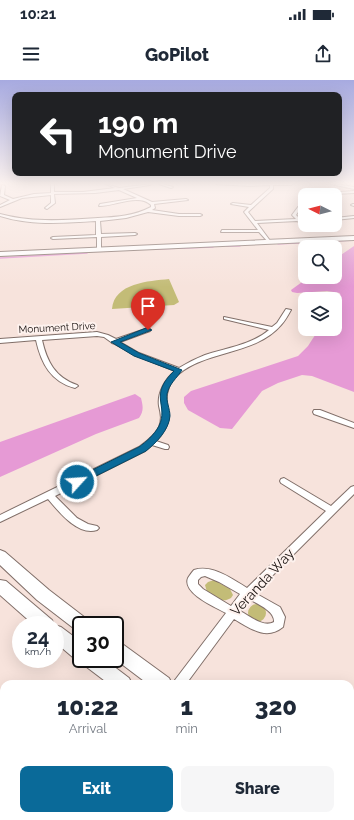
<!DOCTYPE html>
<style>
:root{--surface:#fff;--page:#f6f6f7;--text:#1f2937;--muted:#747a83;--accent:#0a6a99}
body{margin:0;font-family:Raleway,sans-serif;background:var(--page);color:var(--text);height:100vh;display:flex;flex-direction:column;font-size:15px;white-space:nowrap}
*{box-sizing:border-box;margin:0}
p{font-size:13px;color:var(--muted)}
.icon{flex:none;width:22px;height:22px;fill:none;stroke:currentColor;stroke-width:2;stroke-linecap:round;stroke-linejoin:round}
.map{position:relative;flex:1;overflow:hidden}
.details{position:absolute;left:0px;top:600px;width:354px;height:140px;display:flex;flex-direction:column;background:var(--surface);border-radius:12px 12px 0 0;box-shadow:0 4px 16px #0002}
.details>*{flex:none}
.banner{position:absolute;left:12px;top:12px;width:330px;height:84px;border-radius:8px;box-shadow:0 4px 16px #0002;background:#202124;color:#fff;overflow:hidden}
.needle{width:26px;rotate:276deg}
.buttons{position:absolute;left:298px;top:108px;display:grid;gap:8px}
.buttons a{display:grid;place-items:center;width:44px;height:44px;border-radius:8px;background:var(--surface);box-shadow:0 4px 16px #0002;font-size:20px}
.speed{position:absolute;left:12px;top:536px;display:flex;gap:8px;font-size:20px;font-weight:700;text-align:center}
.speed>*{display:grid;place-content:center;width:52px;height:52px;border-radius:50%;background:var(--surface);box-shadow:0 4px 16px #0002;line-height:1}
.speed small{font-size:10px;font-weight:400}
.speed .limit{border:2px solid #111;border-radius:6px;background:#fff;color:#111}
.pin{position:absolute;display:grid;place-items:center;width:34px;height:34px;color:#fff;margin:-41px -17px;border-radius:50% 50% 50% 0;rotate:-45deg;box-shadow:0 0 4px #0007}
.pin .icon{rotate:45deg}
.me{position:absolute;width:44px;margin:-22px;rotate:64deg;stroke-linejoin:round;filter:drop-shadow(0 0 3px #0008)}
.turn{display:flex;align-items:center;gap:14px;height:84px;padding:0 20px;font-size:18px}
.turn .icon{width:52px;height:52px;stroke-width:2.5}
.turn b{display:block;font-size:28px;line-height:34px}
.eta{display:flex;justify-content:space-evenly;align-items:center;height:68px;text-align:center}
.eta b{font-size:24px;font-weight:800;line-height:28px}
.button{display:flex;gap:8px;margin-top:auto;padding:8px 20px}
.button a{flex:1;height:46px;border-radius:8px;background:var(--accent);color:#fff;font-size:16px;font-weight:800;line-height:46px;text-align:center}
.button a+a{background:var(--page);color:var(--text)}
.status{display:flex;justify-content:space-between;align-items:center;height:28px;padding:0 20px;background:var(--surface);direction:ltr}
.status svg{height:11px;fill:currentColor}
header{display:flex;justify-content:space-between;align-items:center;height:52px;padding:0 20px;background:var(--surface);font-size:18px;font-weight:800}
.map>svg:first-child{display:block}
</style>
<div class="status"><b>10:21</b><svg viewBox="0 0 49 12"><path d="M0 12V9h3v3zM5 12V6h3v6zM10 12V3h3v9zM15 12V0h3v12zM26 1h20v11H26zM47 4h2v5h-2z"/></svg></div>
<header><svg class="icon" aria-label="menu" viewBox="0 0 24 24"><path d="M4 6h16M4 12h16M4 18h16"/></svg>GoPilot<svg class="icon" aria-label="share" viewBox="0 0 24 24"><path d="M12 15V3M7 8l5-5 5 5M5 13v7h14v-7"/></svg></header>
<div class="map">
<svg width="354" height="740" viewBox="0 0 354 740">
<rect width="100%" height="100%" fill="#f7e3dc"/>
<!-- green -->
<path fill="#c3bc77" d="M169,199L179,222L174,225L112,229C114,203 149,201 169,199Z
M214,500L230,509L233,515L231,518C221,524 215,517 207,512L205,505L208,502Z
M248 533a9 9 0 1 1 18 0a9 9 0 1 1-18 0Z"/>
<!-- water -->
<path fill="#e69ad5" d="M354,166V312L312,296L302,295L278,303L262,311L232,349L220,348L188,330L184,323V317L191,311L298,276L308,266L319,249H335V225L340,213L327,211L297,213L292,212L291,210L309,197H335V179Z
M135,314L141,318C143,326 144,331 139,338L96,354L0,397V362Z"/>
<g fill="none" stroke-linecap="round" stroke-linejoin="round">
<!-- stream -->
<path stroke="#e69ad5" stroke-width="1.5" d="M278,164L354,160
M227,166H240
M155,169L213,167
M0,178L87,173"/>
<defs>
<path id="street" d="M51,104H54V112H83L115,108L106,104L119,108L151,104L150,105L123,109L152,122L186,119L188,120L154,124L155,128L152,130L179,134H200L202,135L200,136H179L148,132L126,138L100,141L101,154L135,153L137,154L135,155L101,157V169L99,170L97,169V157L53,159L51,158L53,157L96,155V141C65,143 31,146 0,136V134C33,143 65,140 98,138C116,137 134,136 151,127V125C139,113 115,126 99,126L100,124L137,118L119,110L95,113L54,114L55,123L47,129L45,128L51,123V115L22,118L0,127V125L10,120L0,116L2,105L5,106L4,115L13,119L34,114L51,113Z
M159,104H163L173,107L171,108Z
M216,104H292L291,105H273V109L248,132L255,141L296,139L292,135L298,127L305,125V127L300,129L296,135L300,139H305V141H302L305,143V145H309L312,147L309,148L297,141L257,143L271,162L269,163L259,152H221L222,150H258L244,132L249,127L231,124L233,123L251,125L270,108V105L250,106Z
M331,104H336L354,107V109Z
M354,111V113L314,115L312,114Z
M353,124H354V126L351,125Z
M354,136V138L335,140V138Z
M286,229L291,230C288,235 285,241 281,245C255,275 209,270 180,293C170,300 165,313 167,326C167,330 169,333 169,337C168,347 163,354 156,361L168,365L169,367L168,369H165L152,365L145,371L55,416L77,438L88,444L97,446L99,448L97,450C78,456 59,432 48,419L0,442V435L139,367C146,362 155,356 159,347C162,340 161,334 159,326C157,313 165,299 175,291L135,275L115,264L112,263L111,262L104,257L97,256L42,260C47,282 55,297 77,305L78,306L75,308C51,302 41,283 36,260L0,263V259L97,252L108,255L116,259L148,248L150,249V251L120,262L139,273L179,288C187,283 195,279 205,275C226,268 251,265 269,250L224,239V237L272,247L277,243Z
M314,330H320L354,343V348L314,334L313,332Z
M284,398L331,426L351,407L354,406V414L255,513L280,527L285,537L283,547C266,561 250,548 234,539L186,604H173L175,600L226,533C215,527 182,513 188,498C190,495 192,492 194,490C212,484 232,499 247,508L326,431L281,403L280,401L281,399ZM205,496L219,502L240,514L231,526L203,509L198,504V500L201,497ZM249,519C257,524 275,531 274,542C263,548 250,536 240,531Z
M69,736H85L84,740H68Z"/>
<path id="secondary" d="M354,156V160L0,176V172Z
M0,470L5,472L49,510L88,540L90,545H81V552L76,550L37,520L0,485Z
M0,500L6,501L52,540L54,545L61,547L81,562V579H104L129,598L132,604H109L84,585L82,581L75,579L55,562V545H34L0,515Z
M115,561L121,563L169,598L172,604H148L115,579Z
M350,728L354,731V740H334L332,736H350Z
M287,736H312L314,740H289Z"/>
</defs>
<!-- street casing -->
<use href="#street" stroke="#816f69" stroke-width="2"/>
<!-- secondary casing -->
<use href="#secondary" stroke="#816f69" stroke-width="2"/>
<!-- street -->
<use href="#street" fill="#fff" fill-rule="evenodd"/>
<!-- secondary -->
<use href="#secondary" fill="#fff" fill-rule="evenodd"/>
</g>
<!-- sky -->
<linearGradient id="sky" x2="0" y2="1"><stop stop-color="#a7aae0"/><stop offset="0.5" stop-color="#fbf2ef"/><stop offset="1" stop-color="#fbf2ef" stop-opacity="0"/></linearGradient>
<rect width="354" height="207" fill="url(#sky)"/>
<!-- route -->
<path fill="#0a6a99" stroke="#064563" d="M146,248L152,250L120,262L139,273L182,290C177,298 169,304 167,314C166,321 170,329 170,336C169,350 156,363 146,371L80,404H74L72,402L74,399L139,367C146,362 154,355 159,346C169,325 148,316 174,291L134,276L111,262Z"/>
<g text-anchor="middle" stroke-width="4" stroke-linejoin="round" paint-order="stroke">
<!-- far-street labels -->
<g font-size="10" fill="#130c0a" stroke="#fef2ee">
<text transform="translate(57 247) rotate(-3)" y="4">Monument Drive</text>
</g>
<!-- near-street labels -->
<g font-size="14" fill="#130c0a" stroke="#fef2ee">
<text transform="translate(262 502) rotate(-47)" y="5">Veranda Way</text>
</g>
</g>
</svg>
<div class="buttons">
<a><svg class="needle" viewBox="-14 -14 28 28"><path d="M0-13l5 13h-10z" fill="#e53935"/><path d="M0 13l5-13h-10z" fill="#747a83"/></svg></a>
<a><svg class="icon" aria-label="search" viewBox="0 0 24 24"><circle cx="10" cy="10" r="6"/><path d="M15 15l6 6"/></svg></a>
<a><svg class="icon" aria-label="layers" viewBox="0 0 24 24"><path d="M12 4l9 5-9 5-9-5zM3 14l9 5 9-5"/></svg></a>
</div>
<div class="speed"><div>24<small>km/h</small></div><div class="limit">30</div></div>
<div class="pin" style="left:148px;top:250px;background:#d93025"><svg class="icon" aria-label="arrive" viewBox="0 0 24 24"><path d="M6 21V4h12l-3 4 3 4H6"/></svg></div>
<svg class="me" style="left:77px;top:402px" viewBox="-20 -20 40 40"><circle r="17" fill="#0a6a99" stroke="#fff" stroke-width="3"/><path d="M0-11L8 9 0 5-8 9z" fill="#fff"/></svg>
<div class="banner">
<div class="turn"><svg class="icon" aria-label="left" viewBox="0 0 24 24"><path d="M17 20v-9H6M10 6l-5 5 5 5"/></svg><div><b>190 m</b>Monument Drive</div></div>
</div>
<section class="details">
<div class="eta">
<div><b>10:22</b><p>Arrival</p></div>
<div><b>1</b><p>min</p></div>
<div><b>320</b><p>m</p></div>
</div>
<div class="button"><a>Exit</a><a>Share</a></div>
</section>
</div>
